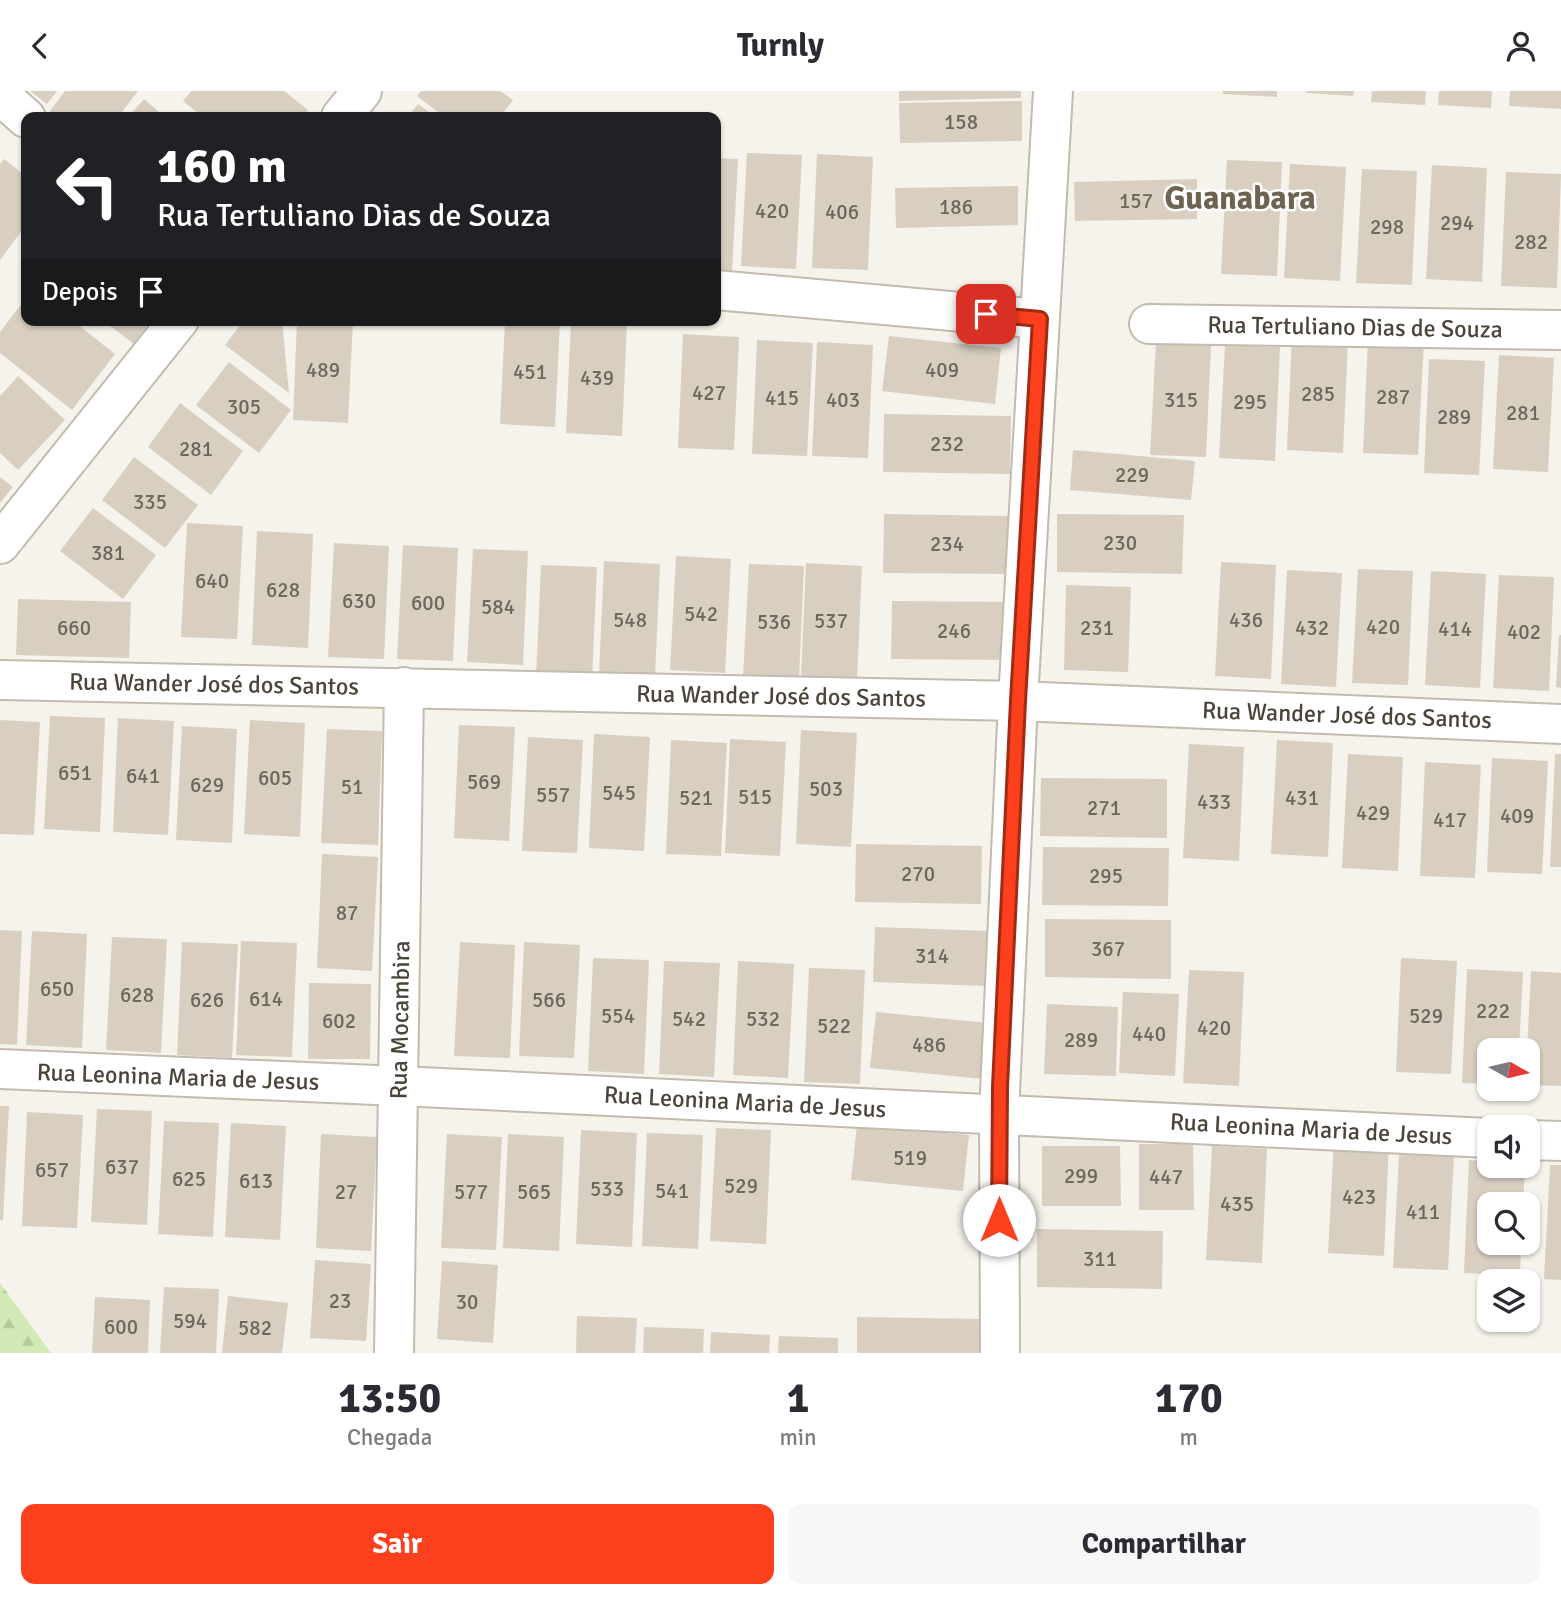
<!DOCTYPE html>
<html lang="pt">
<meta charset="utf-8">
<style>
:root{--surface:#fff;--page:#f7f7f7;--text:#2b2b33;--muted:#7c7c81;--accent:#fc3f1d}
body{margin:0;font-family:Signika,sans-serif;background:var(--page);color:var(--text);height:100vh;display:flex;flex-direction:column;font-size:26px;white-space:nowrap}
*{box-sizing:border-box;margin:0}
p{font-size:23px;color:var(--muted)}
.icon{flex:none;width:38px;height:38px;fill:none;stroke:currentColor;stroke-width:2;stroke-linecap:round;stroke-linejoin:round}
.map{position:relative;height:1262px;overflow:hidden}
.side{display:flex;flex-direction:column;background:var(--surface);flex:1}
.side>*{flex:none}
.guide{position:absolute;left:21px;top:21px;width:700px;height:214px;border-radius:14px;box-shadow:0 2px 5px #0004;background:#202124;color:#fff;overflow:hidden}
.needle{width:46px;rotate:98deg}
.buttons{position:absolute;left:1477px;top:947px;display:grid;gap:14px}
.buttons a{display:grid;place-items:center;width:63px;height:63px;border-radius:14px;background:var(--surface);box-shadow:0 2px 5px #0004;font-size:35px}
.pin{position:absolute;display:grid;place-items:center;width:60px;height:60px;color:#fff;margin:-30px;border-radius:14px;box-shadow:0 4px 10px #0006}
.me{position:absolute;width:77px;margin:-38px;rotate:0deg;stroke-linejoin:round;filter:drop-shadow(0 0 5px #0008)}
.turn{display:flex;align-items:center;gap:24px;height:147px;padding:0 21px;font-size:32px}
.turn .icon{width:91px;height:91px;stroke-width:2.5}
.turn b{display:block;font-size:49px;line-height:60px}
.then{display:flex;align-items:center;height:66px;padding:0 21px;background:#0003;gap:14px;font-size:26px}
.eta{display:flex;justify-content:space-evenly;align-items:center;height:119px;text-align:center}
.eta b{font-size:42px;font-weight:700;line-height:49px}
.button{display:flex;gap:14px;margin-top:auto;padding:14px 21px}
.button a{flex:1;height:80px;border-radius:14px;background:var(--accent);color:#fff;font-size:28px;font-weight:700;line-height:80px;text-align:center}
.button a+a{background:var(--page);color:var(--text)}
header{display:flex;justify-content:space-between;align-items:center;height:91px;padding:0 21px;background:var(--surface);font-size:32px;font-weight:700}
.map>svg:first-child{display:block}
</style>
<header><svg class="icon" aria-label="back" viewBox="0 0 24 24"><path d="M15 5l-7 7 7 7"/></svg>Turnly<svg class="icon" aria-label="person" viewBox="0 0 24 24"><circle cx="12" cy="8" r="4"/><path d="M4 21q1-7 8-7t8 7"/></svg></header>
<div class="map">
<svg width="1561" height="1262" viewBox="0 0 1561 1262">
<defs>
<pattern id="forest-firs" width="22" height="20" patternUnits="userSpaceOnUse" patternTransform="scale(1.75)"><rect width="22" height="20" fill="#d2eab5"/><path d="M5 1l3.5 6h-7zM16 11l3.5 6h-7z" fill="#b6ca9c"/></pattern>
</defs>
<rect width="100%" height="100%" fill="#f6f3ec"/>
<!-- forest -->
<path fill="url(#forest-firs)" d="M0,1192L51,1262H0Z"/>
<!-- building -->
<path fill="#d8cfc1" d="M30,0H57L47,13Z
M65,0H138L118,26H58L50,20Z
M191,0H284L308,19L303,26H203L183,10Z
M421,0H500L513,9L500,26H445L417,5Z
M899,0H1021V7L899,10Z
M1223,0H1277V6L1223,3Z
M1306,0H1354L1353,5L1306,2Z
M1372,0H1426L1425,14L1371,11Z
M1439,0H1492L1491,17L1438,14Z
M1510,0H1561V18L1509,15Z
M144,8L165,26H128Z
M1022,10V50L900,52L899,12Z
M418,13L436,26H408Z
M747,62L802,64L796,178L741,175Z
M817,63L873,66L868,179L812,177Z
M716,67L738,68L732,182L716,181Z
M4,68L26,85V134L0,169V73Z
M1227,69L1282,71L1277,185L1221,183Z
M1290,73L1346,76L1340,190L1284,187Z
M1432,74L1487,77L1482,191L1426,188Z
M1362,78L1417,80L1412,194L1356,192Z
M1506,81L1561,83L1557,197L1501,195Z
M1197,88V128L1075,130L1074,91Z
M1018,95V134L896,137L895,97Z
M26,207V229H72L115,263L72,319L0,262V241Z
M102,229H151L134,253Z
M244,229H282L289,302L225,254Z
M297,229H353L348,332L293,329Z
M505,229H560L555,336L500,333Z
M571,229L627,231L622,345L566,342Z
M683,243L739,246L734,359L678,357Z
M889,245L1001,257L995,313L882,300Z
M1292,245L1348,248L1343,362L1287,359Z
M1368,248L1424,250L1418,364L1363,362Z
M757,249L813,252L807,365L752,363Z
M1156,250L1211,253L1206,366L1150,364Z
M817,251L873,254L868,367L812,365Z
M1225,254L1280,256L1275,370L1219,367Z
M1499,264L1554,267L1548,381L1493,378Z
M1429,268L1485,270L1479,384L1424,382Z
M229,271L291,319L259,362L196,314Z
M18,285L65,329L18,379L0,362V305Z
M180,312L243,360L211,404L148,356Z
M884,323L1011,325L1010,383L883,381Z
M1073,359L1195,370L1191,409L1070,399Z
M134,366L198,414L165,457L102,409Z
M0,386L13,396L0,412Z
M93,417L156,464L123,508L60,460Z
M884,423L1010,425V483L883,482Z
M1057,423L1184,424L1182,483L1057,481Z
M187,432L243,435L237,548L181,546Z
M257,440L313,443L308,557L252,554Z
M334,452L389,455L384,568L328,566Z
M403,454L458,457L453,570L397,568Z
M473,458L528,460L523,574L467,571Z
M676,465L731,468L725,582L670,579Z
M604,470L660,473L655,586L599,584Z
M1221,471L1276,474L1271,588L1215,585Z
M806,472L862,475L857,589L801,586Z
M749,473L804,475L799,589L743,586Z
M541,474L597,476L592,590L536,587Z
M1358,478L1413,480L1408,594L1352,592Z
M1287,479L1342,482L1336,596L1281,593Z
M1431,480L1486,483L1480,597L1425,594Z
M1499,484L1554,486L1549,600L1493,597Z
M1066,494L1131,496L1128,581L1064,579Z
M18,508L131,511L129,567L16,564Z
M892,510L1018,511L1017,569L891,568Z
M1559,544H1561V597L1556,596Z
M50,625L105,627L100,741L44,738Z
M118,627L174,630L168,744L113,741Z
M0,629L40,631L34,744L0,743Z
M250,629L305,632L300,746L244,743Z
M459,634L515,636L509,750L454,747Z
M182,635L237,638L232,752L176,749Z
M327,638L382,640L378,754L321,752Z
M801,639L857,642L851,756L796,753Z
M594,643L650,646L644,760L589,757Z
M528,646L583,649L577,762L522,760Z
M730,648L786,651L780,765L725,762Z
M671,649L727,652L721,765L666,763Z
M1277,649L1333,652L1328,766L1271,763Z
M1189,653L1244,656L1239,770L1183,767Z
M1348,663L1403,666L1398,780L1342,777Z
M1555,663H1561V776H1550Z
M1492,667L1548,670L1542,783L1487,781Z
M1425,671L1481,674L1475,787L1420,785Z
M1041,687L1167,688V747L1040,745Z
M856,753L982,755L981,813L855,811Z
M1043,756L1169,757L1168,815L1042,814Z
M322,763L378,766L372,880L317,877Z
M1045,828L1171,829V888L1045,886Z
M875,836L991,840L988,895L873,891Z
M0,839L22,840L17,954L0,953Z
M32,840L87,843L82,957L26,954Z
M112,846L167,848L161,962L106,959Z
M241,850L297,852L292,966L236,964Z
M182,851L238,853L232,967L177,964Z
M460,851L515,854L510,967L454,965Z
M524,851L580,854L574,967L519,965Z
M593,867L649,869L644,983L588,980Z
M1401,867L1457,870L1451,983L1396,981Z
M664,870L720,872L714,986L659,983Z
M738,870L794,873L788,987L733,984Z
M809,877L865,879L860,993L804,991Z
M1467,878L1523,881L1519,959H1489V993L1462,992Z
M1189,879L1244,881L1239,995L1183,992Z
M1531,880L1561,882V995L1528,994L1527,959Z
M309,892L371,893L370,968H308Z
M1123,901L1179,903L1175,985L1119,982Z
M1047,913L1118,916L1116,985L1044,983Z
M876,921L988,932L983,988L870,977Z
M0,1015H9L3,1129H0Z
M97,1018L152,1020L147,1134L91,1131Z
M27,1021L83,1024L77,1137L22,1135Z
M164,1030L219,1032L213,1146L158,1143Z
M231,1032L286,1035L280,1149L225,1146Z
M857,1034L969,1044L963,1100L851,1089Z
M716,1037L771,1039L766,1153L710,1150Z
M581,1039L637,1042L632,1156L576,1153Z
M647,1042L703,1044L698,1158L642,1155Z
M321,1043L377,1046L371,1160L316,1157Z
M447,1043L502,1046L496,1159L441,1157Z
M508,1043L564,1046L559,1160L503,1157Z
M1334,1048L1389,1051L1384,1165L1328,1162Z
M1139,1053H1193L1194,1119H1139Z
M1042,1055H1120L1121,1115H1042Z
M1212,1055L1267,1058L1262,1172L1206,1169Z
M1399,1063L1454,1065L1448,1179L1393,1177Z
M1469,1069L1489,1070V1074H1525L1523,1113H1489V1152H1521L1520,1185L1464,1182Z
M1550,1074H1561V1189L1544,1188Z
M1037,1138L1163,1140L1162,1198L1037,1196Z
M315,1169L371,1173L366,1250L310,1247Z
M442,1170L498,1174L493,1252L437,1248Z
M164,1196L219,1198L216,1262H160Z
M228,1205L288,1212L282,1262H222Z
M95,1206L150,1209L148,1262H92Z
M577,1225L637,1227L635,1262H576Z
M857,1226L984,1228L983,1262H857Z
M644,1236L704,1238L703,1262H643Z
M711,1241L770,1244L769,1262H710Z
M779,1245L838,1247V1262H778Z"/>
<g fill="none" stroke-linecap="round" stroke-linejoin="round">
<defs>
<path id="street" d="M0,4L26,27
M341,26L362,0
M716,199L1040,228
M1149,233L1561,239
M0,453L179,229
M0,589L1018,610L1561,633
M0,978L399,995L1489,1047
M1528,1049L1561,1050
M394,1262L404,596
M1000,1262L999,1023L1018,610L1053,0"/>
</defs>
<!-- street casing -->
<use href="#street" stroke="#c2bbae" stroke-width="42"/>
<!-- street -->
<use href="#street" stroke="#fff" stroke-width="38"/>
</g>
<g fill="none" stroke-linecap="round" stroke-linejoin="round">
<defs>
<path id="route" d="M986,223L1040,228L1018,610L1000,996L999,1129"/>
</defs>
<!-- route casing -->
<use href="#route" stroke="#a42913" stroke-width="18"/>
<!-- route -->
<use href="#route" stroke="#fc3f1d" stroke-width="12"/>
</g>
<g text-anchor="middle" stroke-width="5" stroke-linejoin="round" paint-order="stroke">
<!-- number labels -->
<g font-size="21" fill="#6e675b">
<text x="961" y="38">158</text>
<text x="1136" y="117">157</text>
<text x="956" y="123">186</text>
<text x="772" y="127">420</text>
<text x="842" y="128">406</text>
<text x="1457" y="139">294</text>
<text x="1387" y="143">298</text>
<text x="1531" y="158">282</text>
<text x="323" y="286">489</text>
<text x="942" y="286">409</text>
<text x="530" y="288">451</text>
<text x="597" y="294">439</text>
<text x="709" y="309">427</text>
<text x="1318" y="310">285</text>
<text x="1393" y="313">287</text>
<text x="782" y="314">415</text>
<text x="843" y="316">403</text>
<text x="1181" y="316">315</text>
<text x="1250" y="318">295</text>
<text x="244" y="323">305</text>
<text x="1523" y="329">281</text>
<text x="1454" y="333">289</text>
<text x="947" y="360">232</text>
<text x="196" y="365">281</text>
<text x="1132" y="391">229</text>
<text x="150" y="418">335</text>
<text x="1120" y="459">230</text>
<text x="947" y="460">234</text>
<text x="108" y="469">381</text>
<text x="212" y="497">640</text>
<text x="283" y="506">628</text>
<text x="359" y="517">630</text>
<text x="428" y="519">600</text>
<text x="498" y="523">584</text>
<text x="701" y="530">542</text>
<text x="630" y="536">548</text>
<text x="1246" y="536">436</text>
<text x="831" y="537">537</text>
<text x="774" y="538">536</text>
<text x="1383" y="543">420</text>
<text x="74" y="544">660</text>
<text x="1097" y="544">231</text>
<text x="1312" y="544">432</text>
<text x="1455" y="545">414</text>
<text x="954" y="547">246</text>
<text x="1524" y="548">402</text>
<text x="75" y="689">651</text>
<text x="143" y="692">641</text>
<text x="275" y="694">605</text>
<text x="484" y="698">569</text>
<text x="207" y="701">629</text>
<text x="352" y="703">51</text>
<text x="826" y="705">503</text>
<text x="619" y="709">545</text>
<text x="553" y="711">557</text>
<text x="755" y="713">515</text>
<text x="696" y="714">521</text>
<text x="1302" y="714">431</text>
<text x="1214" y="718">433</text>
<text x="1104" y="724">271</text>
<text x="1373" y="729">429</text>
<text x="1517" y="732">409</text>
<text x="1450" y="736">417</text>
<text x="918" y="790">270</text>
<text x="1106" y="792">295</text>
<text x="347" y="829">87</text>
<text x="1108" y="865">367</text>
<text x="932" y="872">314</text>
<text x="57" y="905">650</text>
<text x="137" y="911">628</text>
<text x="266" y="915">614</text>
<text x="207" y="916">626</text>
<text x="549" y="916">566</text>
<text x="1493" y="927">222</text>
<text x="618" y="932">554</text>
<text x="1426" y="932">529</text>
<text x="689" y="935">542</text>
<text x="763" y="935">532</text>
<text x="339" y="937">602</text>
<text x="834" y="942">522</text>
<text x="1214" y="944">420</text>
<text x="1149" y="950">440</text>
<text x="1081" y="956">289</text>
<text x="929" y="961">486</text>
<text x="910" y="1074">519</text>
<text x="122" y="1083">637</text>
<text x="52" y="1086">657</text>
<text x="1081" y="1092">299</text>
<text x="1166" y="1093">447</text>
<text x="189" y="1095">625</text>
<text x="256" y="1097">613</text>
<text x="741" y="1102">529</text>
<text x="607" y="1105">533</text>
<text x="672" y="1107">541</text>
<text x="346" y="1108">27</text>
<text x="471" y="1108">577</text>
<text x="534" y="1108">565</text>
<text x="1359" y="1113">423</text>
<text x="1237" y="1120">435</text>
<text x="1423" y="1128">411</text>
<text x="1100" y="1175">311</text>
<text x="340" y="1217">23</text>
<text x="467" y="1218">30</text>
<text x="190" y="1237">594</text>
<text x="121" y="1243">600</text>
<text x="255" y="1244">582</text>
</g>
<!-- street labels -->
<g font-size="24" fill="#4b4439" stroke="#fff">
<text transform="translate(1355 236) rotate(1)" y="8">Rua Tertuliano Dias de Souza</text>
<text transform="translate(214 593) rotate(1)" y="8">Rua Wander José dos Santos</text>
<text transform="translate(781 605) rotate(1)" y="8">Rua Wander José dos Santos</text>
<text transform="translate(1347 624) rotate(2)" y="8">Rua Wander José dos Santos</text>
<text transform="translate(400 929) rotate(-89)" y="8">Rua Mocambira</text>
<text transform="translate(178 986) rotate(2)" y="8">Rua Leonina Maria de Jesus</text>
<text transform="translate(745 1011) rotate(3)" y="8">Rua Leonina Maria de Jesus</text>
<text transform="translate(1311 1038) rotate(3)" y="8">Rua Leonina Maria de Jesus</text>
</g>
<!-- district labels -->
<g font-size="32" font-weight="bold" fill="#6e6250" stroke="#fff">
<text x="1240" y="118">Guanabara</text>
</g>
</g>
</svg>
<div class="buttons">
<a><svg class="needle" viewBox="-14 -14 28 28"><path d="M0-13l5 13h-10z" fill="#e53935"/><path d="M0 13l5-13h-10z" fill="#7c7c81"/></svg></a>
<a><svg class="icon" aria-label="sound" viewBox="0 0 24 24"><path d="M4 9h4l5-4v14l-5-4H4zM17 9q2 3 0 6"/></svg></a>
<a><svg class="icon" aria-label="search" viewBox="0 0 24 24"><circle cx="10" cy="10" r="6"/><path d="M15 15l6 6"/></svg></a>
<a><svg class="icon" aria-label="layers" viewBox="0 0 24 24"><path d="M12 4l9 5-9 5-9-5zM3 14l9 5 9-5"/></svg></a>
</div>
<div class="pin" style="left:986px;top:223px;background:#d93025"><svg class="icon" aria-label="arrive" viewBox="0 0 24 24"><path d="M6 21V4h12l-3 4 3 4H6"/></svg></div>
<svg class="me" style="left:999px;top:1129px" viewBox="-20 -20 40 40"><circle r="19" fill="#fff"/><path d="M0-13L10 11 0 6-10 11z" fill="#fc3f1d"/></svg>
<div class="guide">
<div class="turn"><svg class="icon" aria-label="left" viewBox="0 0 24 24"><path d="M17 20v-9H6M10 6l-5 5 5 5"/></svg><div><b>160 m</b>Rua Tertuliano Dias de Souza</div></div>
<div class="then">Depois<svg class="icon" aria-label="arrive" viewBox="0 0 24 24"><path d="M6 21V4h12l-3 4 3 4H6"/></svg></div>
</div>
</div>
<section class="side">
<div class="eta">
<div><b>13:50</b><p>Chegada</p></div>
<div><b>1</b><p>min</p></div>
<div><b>170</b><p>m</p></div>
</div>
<div class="button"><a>Sair</a><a>Compartilhar</a></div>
</section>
